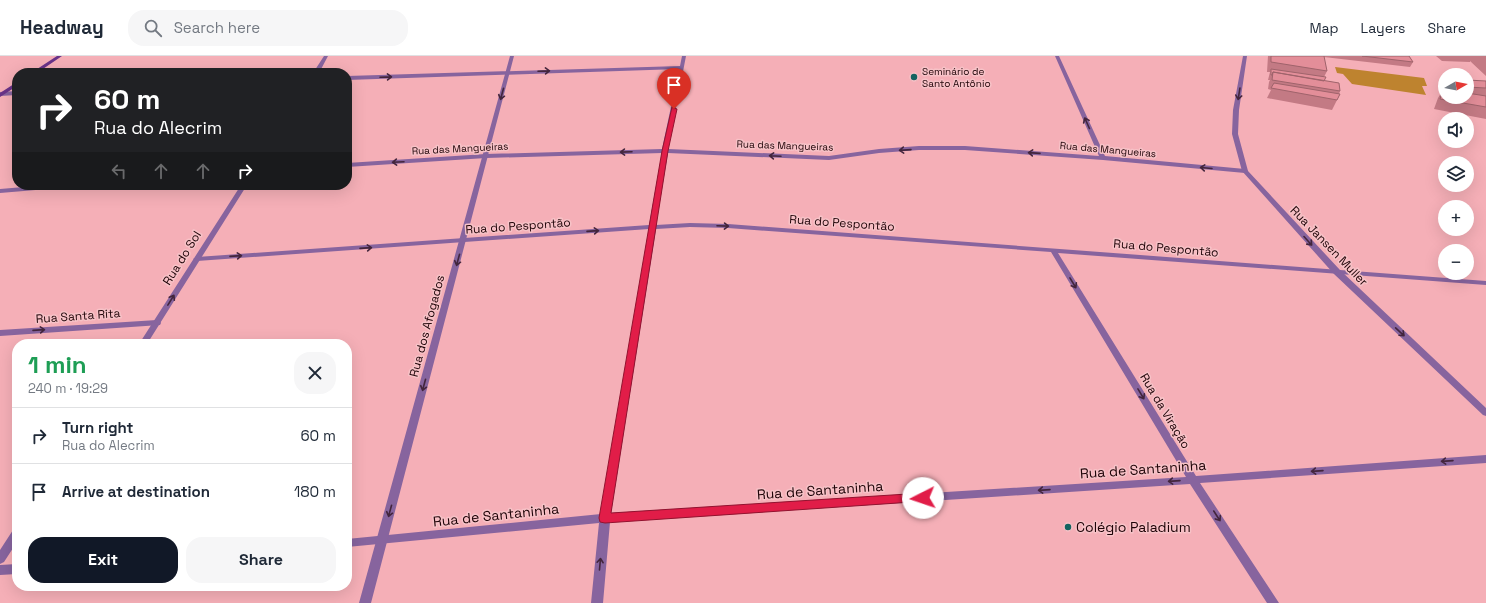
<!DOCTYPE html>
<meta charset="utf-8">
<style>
:root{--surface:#fff;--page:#f6f6f7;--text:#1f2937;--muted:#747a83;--line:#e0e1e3;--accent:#111827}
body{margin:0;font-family:"Space Grotesk",sans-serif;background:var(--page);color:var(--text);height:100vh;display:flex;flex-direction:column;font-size:15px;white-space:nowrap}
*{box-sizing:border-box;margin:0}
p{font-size:13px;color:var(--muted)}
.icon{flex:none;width:22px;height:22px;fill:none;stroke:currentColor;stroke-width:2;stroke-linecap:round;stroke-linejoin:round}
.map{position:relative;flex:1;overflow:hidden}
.drawer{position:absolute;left:12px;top:283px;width:340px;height:252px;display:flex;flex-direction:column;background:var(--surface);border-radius:16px;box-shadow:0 4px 16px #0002}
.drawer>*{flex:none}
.guide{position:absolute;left:12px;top:12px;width:340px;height:122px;border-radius:16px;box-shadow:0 4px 16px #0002;background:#202124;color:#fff;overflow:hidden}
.needle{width:26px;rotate:81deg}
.buttons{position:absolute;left:1438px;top:12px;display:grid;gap:8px}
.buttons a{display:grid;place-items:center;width:36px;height:36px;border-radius:50%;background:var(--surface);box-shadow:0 4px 16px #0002;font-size:20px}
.pin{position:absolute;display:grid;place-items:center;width:34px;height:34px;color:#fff;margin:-41px -17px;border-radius:50% 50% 50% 0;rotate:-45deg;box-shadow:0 0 4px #0007}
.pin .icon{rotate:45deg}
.me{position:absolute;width:44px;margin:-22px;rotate:266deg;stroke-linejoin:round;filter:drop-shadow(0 0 3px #0008)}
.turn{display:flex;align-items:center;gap:14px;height:84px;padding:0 16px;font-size:18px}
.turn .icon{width:52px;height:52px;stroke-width:2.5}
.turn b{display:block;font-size:28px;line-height:34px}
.lanes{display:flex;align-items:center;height:38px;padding:0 16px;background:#0003;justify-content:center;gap:20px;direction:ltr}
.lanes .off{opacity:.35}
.round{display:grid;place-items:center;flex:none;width:42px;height:42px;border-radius:16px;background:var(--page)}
.head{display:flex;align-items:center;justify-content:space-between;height:68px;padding:0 16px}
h1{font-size:24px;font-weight:600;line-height:30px;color:#1e9e55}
.cta{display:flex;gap:8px;margin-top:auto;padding:8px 16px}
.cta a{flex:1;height:46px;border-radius:16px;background:var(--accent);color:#fff;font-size:16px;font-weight:600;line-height:46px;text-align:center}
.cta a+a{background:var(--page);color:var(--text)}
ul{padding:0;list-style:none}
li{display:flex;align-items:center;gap:12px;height:56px;padding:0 16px;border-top:1px solid var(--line)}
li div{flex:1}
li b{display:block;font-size:15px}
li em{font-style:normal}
header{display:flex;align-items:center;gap:24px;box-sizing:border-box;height:56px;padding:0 20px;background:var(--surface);border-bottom:1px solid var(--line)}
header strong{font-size:19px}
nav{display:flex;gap:22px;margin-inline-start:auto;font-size:14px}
.search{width:280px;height:36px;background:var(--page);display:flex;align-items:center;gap:10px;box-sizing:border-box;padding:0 14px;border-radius:16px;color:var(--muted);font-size:15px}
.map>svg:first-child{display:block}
</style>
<header>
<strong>Headway</strong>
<div class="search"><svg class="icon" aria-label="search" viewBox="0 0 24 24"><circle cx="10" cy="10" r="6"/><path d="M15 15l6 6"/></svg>Search here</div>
<nav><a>Map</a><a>Layers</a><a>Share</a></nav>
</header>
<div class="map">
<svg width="1486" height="547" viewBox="0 0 1486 547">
<rect width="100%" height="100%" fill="#f5afb7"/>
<!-- forest -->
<path fill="#be832f" d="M1335,11L1424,22L1427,30H1422L1426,39L1352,28L1343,18L1337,17Z"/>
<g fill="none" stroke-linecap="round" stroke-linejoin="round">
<!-- minor -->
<path fill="#87649e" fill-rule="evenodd" d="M682,0H686L668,93L829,100L879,93L919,90H965L1099,100L1055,0H1059L1105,100L1245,113L1248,115L1245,117L1103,104L965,94H919L879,97L829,104L668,97L656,169L690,167L728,168L1486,225V229L1058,197L1196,420L1486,399V407L1200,427L1279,547H1267L1190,428L610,466L603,547H591L599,467L347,491V483L601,458L649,173L197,205L193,203L197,201L649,169L662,97L486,102L347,111V107L486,98L662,93L679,13L347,24V20L680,10ZM690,171L728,172L1051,196L1186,421L611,457L656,173Z
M17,35V39L0,40V36Z
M48,129H74L71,131L0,137V133Z
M157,264L160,265L161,267L160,269L0,280V274Z
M17,508V518L0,519V509Z"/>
<!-- tertiary -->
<path fill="#87649e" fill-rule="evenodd" d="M324,0H328L319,17H313Z
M510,0H514L371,547H359Z
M1243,0H1247L1239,54L1238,78L1248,115L1340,214L1486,352V360L1483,359L1334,218L1242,115L1232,78L1233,54Z
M241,129H247L147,288H139Z
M17,473V486L4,506L0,508V494L13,474Z"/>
<!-- secondary -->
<path fill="#693288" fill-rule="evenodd" d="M57,0H62L37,17H31Z
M17,26V30L0,41V37Z"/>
</g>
<!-- wall -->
<path fill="#c37a84" d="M1268,0H1409L1413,6L1410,11L1324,1L1327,15L1324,21V25L1340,35L1339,38H1340L1332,54L1267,42L1271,34L1268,33L1269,26L1270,24H1268L1270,16H1267Z
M1436,0H1486V20L1470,5V6L1442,5Z
M1467,31L1486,32V63L1434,53L1438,42L1444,32L1467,41Z"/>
<!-- building -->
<path fill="#e38e99" stroke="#9f636b" d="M1271,0H1324L1327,15L1271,6Z
M1362,0H1409L1413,6Z
M1271,13L1326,21L1324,25L1273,16L1272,19H1271Z
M1273,16L1339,27L1340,35L1272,24Z
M1467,24L1486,25V32L1467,31Z
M1274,27L1340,38L1337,44L1271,32Z
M1444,32H1445V41H1467V37L1486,40V51L1440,43Z"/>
<!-- one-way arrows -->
<defs><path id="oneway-shaft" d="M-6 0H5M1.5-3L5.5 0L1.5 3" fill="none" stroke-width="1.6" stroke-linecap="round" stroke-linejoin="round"/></defs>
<g stroke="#43253c">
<use href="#oneway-shaft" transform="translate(544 15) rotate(-2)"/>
<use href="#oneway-shaft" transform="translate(386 21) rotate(-2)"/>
<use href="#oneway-shaft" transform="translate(502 38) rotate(105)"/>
<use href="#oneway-shaft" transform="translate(1239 38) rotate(99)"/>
<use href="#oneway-shaft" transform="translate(1087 67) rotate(-114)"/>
<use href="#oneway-shaft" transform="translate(905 94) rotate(176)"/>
<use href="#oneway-shaft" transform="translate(626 96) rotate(178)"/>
<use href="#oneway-shaft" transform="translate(1034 97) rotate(-176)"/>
<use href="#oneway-shaft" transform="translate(775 100) rotate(-177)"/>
<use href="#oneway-shaft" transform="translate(398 106) rotate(177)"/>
<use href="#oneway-shaft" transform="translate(1206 112) rotate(-175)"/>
<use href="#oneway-shaft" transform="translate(723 170) rotate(2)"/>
<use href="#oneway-shaft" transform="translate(593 175) rotate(-4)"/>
<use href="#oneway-shaft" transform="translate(1308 185) rotate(48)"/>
<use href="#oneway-shaft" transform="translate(366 192) rotate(-4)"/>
<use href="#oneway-shaft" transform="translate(236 200) rotate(-4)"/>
<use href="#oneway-shaft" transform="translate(458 204) rotate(105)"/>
<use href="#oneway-shaft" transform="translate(1073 227) rotate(59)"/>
<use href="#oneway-shaft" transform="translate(171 244) rotate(-58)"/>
<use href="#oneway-shaft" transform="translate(39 274) rotate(-4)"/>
<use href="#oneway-shaft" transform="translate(1400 276) rotate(43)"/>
<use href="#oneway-shaft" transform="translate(424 329) rotate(105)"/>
<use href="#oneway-shaft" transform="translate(1141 338) rotate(59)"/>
<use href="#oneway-shaft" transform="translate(1447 405) rotate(176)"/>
<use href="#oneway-shaft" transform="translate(1317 415) rotate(176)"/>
<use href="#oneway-shaft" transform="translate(1174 425) rotate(176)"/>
<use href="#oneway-shaft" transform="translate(1044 434) rotate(176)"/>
<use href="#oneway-shaft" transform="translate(390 455) rotate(105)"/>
<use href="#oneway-shaft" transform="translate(1217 460) rotate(57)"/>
<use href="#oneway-shaft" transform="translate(600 508) rotate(-85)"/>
</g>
<!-- route -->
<path fill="#e11d48" stroke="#92132f" d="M672,51L677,53L668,95L611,457L923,437L927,438L929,442L927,445L605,467L600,466L599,462L662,95Z"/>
<!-- markers -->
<g fill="#146360" stroke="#f7c2c7" stroke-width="1.5">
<circle cx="914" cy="21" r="4"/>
<circle cx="1068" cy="471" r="4"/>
</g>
<g text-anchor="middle" stroke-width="3" stroke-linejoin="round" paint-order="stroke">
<!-- far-poi labels -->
<g font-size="10" fill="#1e0307" stroke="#f7c2c7" text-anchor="start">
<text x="922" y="19">Seminário de<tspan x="922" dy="12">Santo Antônio</tspan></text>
</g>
<!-- far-street labels -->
<g font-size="10" fill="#1e0307" stroke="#f7c2c7">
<text transform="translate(785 89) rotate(2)" y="4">Rua das Mangueiras</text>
<text transform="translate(460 92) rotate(-3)" y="4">Rua das Mangueiras</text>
<text transform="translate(1108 93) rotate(5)" y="4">Rua das Mangueiras</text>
</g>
<!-- street labels -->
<g font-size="12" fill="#1e0307" stroke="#f7c2c7">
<text transform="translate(842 167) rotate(4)" y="4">Rua do Pespontão</text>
<text transform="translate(518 170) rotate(-4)" y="4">Rua do Pespontão</text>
<text transform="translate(1329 190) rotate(46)" y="4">Rua Jansen Muller</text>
<text transform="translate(1166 192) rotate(5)" y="4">Rua do Pespontão</text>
<text transform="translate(182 202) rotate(-58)" y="4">Rua do Sol</text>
<text transform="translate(78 260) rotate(-4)" y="4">Rua Santa Rita</text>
<text transform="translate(427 270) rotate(-75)" y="4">Rua dos Afogados</text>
<text transform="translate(1165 355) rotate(59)" y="4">Rua da Viração</text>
</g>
<!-- near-street labels -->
<g font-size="14" fill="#1e0307" stroke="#f7c2c7">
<text transform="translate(1143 413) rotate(-4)" y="5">Rua de Santaninha</text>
<text transform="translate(820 434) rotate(-4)" y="5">Rua de Santaninha</text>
<text transform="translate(496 459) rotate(-6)" y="5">Rua de Santaninha</text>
</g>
<!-- near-poi labels -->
<g font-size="14" fill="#1e0307" stroke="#f7c2c7" text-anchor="start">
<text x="1076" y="476">Colégio Paladium</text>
</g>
</g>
</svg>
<div class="buttons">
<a><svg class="needle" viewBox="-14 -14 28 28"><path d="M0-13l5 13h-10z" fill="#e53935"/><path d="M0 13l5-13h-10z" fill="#747a83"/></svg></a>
<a><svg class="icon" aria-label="sound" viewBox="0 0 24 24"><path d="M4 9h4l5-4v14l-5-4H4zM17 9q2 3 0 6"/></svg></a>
<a><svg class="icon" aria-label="layers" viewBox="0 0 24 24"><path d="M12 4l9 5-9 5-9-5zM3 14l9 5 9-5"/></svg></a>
<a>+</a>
<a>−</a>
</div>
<div class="pin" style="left:674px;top:53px;background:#d93025"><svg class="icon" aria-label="arrive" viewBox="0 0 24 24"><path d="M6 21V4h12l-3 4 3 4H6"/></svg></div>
<svg class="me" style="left:923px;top:442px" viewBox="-20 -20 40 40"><circle r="19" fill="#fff"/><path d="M0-13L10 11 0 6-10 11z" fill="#e11d48"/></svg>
<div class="guide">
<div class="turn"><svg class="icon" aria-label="right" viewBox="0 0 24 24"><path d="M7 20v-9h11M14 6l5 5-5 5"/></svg><div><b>60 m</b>Rua do Alecrim</div></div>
<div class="lanes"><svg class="icon off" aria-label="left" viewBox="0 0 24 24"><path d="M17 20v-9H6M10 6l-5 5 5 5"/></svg><svg class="icon off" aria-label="ahead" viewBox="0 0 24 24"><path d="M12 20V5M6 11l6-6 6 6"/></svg><svg class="icon off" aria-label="ahead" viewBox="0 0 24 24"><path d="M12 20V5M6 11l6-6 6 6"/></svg><svg class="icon" aria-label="right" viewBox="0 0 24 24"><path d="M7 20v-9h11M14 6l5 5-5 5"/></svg></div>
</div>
<section class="drawer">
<div class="head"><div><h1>1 min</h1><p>240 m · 19:29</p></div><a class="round"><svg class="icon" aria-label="close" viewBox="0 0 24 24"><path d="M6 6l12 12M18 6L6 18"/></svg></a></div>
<ul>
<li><svg class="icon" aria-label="right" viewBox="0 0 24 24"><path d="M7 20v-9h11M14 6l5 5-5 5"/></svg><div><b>Turn right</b><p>Rua do Alecrim</p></div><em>60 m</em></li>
<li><svg class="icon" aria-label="arrive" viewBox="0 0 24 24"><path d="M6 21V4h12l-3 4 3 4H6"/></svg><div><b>Arrive at destination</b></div><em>180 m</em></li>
</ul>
<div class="cta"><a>Exit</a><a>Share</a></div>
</section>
</div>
